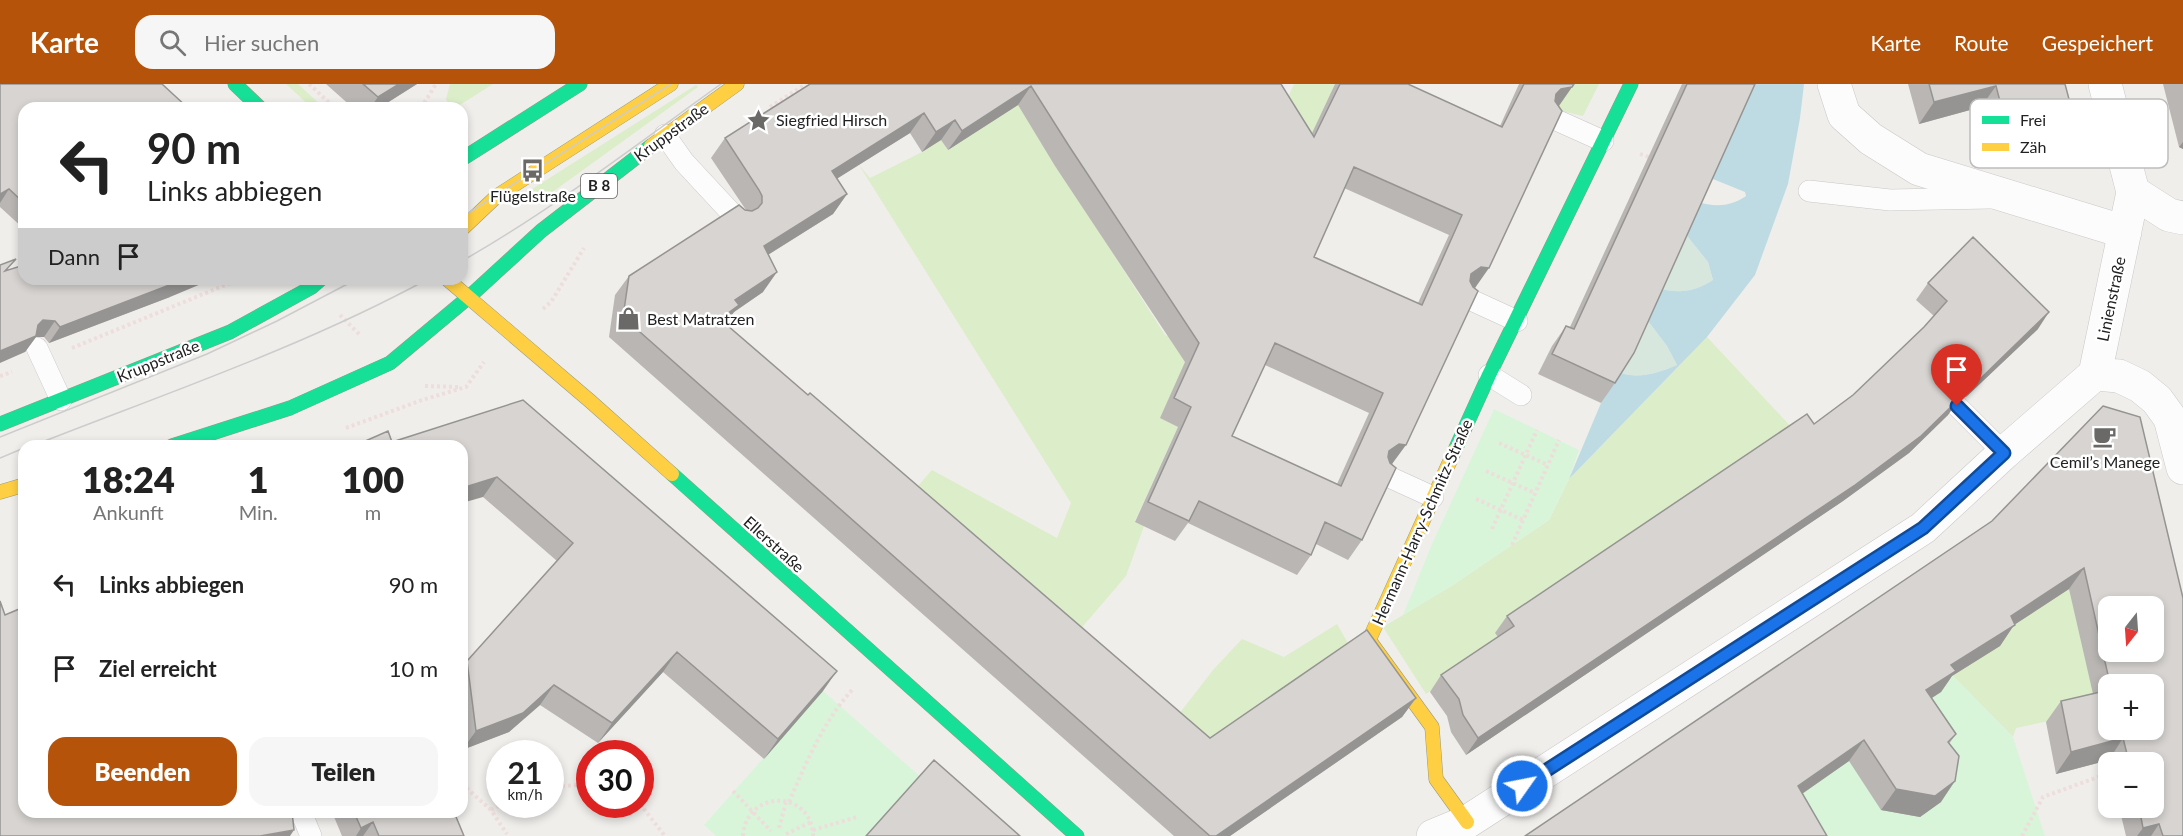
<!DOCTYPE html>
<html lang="de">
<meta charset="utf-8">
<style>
:root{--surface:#fff;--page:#f6f6f6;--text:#222;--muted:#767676;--accent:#b45309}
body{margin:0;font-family:Lato,sans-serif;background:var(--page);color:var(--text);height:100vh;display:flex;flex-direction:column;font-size:22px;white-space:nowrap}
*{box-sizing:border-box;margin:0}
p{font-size:20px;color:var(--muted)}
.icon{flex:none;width:33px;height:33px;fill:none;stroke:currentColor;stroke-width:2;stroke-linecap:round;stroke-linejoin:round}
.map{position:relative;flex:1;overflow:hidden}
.panel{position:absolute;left:18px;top:356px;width:450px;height:378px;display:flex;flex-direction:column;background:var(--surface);border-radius:18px;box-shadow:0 3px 9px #0003}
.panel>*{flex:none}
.hud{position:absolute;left:18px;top:18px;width:450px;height:183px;border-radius:18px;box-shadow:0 3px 9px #0003;background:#fff;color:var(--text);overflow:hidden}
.needle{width:39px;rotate:197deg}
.controls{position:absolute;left:2098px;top:512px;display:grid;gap:12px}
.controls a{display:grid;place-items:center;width:66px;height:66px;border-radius:12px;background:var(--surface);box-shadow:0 3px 9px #0003;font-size:30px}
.speed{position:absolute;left:486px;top:656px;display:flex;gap:12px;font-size:30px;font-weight:700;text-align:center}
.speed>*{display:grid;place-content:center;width:78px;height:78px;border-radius:50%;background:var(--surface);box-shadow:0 3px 9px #0003;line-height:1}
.speed small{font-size:15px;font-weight:400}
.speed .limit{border:9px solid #d22;background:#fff;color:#111}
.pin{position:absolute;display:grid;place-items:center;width:51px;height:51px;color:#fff;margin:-62px -26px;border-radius:50% 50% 50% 0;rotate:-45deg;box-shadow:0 0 6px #0007}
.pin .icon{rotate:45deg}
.me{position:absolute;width:66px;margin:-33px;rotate:57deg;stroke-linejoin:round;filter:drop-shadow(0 0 4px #0008)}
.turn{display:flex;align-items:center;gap:21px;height:126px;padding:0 30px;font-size:27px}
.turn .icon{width:78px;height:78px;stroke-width:2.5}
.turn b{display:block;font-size:42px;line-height:51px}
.then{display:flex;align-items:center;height:57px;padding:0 30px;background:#0003;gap:12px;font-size:22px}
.eta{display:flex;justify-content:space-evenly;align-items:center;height:102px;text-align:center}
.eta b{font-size:36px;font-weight:800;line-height:42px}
.cta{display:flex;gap:12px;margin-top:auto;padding:12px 30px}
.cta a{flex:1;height:69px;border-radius:18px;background:var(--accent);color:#fff;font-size:24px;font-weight:800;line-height:69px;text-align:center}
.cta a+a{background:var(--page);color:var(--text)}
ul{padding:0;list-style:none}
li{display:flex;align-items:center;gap:18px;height:84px;padding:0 30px}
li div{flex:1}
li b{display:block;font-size:22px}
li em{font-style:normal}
header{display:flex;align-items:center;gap:36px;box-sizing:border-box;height:84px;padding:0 30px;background:var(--accent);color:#fff}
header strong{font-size:28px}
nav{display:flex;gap:33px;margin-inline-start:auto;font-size:21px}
.search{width:420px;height:54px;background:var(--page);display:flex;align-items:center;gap:15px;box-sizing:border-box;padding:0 21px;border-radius:18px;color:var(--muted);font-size:22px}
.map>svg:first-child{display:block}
</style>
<header>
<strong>Karte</strong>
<div class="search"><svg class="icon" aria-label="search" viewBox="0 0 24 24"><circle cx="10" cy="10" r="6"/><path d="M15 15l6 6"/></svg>Hier suchen</div>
<nav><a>Karte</a><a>Route</a><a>Gespeichert</a></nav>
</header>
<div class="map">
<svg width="2183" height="752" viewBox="0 0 2183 752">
<rect width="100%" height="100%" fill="#f0eeeb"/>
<!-- grass -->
<path fill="#dcedc9" d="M286,0H298L324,24H312Z
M450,0H493L455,24L450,23L446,15Z
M1294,0H1335L1298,79L1161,334L1178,343L1135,437L1144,442L1126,492L1066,562L902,420L932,386L1057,454L1071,419L859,81L870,94L922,68L941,56L948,66L1018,21L1165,251L1176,255Z
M1569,0H1599L1583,32L1557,26Z
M696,1L698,3L540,117L529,107Z
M1707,253L1795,347L1495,549L1502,559L1426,610L1383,543L1453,501L1549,436L1569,395Z
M2070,443L2096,627L2016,644L2013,653L1951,590Z
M1337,540L1352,566L1219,658L1165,648L1213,586L1242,555L1284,573Z"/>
<!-- wetland -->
<path fill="#d8e7de" d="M1684,148L1708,178L1713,196C1694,208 1679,210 1658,204Z
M1645,233L1667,262L1677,281C1659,289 1639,295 1620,289Z"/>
<!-- park -->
<path fill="#d9f5d9" d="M1494,325L1579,366L1569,395L1549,436L1453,501L1403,531L1432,460Z
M1951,590L2013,653L2045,752H1800L1783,723L1849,676L1876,717L1911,627Z
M823,607L922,694L869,752H716L704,741Z"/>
<!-- water -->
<path fill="#bedbe3" d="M1750,0H1804L1800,34L1788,100L1755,191L1707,253L1569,395L1601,319L1620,289C1639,295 1659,289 1677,281L1667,262L1645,233L1658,204C1679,210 1694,208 1713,196L1708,178L1684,148L1697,118C1715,123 1730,123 1746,112L1745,108L1708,93Z"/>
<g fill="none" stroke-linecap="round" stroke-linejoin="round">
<defs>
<path id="lane" d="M1554,35L1603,57
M665,51L684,78L736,134
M1809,107L1890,116L1990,114
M1469,215L1517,237
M37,264L61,316
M1489,291L1521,311
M1957,322L2004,369
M1387,392L1433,413
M301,728L311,752"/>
<path id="street" d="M1834,0L1844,31L1871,55L1919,85L2125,148
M2133,108L2169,131L2183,134
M2095,290L2133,108L2105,0
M2095,290L2119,292L2140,302L2157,316L2170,334L2183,384
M1433,752L1467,738L1923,444L2004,369L2095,290"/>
<path id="fast" d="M235,0L260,24
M462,75L580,0
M0,340L230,248L312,203L321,195
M172,362L290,324L390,279L469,213L541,147L651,62
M1455,366L1489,291L1631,0
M672,390L1077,752"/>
<path id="slow" d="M651,62L737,0
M462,145L497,112L671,0
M447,195L590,317L672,390
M1455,366L1369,556L1432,643L1436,695L1467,738
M0,408L24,401"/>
</defs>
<!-- lane casing -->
<use href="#lane" stroke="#c9c8c7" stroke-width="22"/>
<!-- street casing -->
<use href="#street" stroke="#c9c8c7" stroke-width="34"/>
<!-- fast casing -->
<use href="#fast" stroke="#999b81" stroke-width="15"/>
<!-- slow casing -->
<use href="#slow" stroke="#999b81" stroke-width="15"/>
<!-- path -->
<path stroke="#eddddb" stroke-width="4" stroke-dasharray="3 3" stroke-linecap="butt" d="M309,0L335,24
M770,23L806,0
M421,24L436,0
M1640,70L1649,73
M543,225L551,218L584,164
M340,231L360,251
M72,264L240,195
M0,292L12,288
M425,302L459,303
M346,344L422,316L466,303L484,278
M1499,359L1548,381
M1486,387L1535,409
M1476,415L1523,436
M1492,445L1537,346
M1512,461L1559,356
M462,700L491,726L507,750
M550,703L590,700
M733,707L771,747
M789,718C806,679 824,636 853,605
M640,720L665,752
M491,726L502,720
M779,744L786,718
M813,746L857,733
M786,750L811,738
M743,752C746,705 812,705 813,752
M2022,752L2043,713L2109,689"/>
<!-- lane -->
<use href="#lane" stroke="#fdfcfc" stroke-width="21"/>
<!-- street -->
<use href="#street" stroke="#fdfcfc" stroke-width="33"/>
<!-- fast -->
<use href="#fast" stroke="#16e098" stroke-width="14"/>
<!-- slow -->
<use href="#slow" stroke="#ffcf43" stroke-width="14"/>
<!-- tram -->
<path stroke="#ccc" stroke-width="1.5" d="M462,133L671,0
M462,177C553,125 636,61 721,0
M0,353L207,270L277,237L357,195
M32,362C164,310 303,263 428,195
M0,374L24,364"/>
</g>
<!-- wall -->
<path fill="#b9b6b4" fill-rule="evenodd" d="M0,0L24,24V145L0,123Z
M326,0H417L379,24H353Z
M810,0H1281L1312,49L1335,0H1408L1500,42L1519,0H1574L1559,22L1475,204L1473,203L1392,380H1391L1362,456L1348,476L1316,460L1311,471L1297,491L1188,439L1175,457L1135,438L1178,343L1160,334L1185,278L1055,82L1018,21L948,66L941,56L922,68L910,49L837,94L847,110L833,130L768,171L763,208L734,228L725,240L808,311L1210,654L1416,614L1402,633L1230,752H1174L609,253L615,211L629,192L746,126L711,74L725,54ZM1344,104L1449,151L1418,219L1314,173ZM1265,281L1369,329L1337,400L1232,352Z
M1682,0H1755L1615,299L1601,319L1538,290L1552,262L1566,242L1570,243Z
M1908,0H2065L2074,34L2059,56L2021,66L2019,58L1992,65L1981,23L1919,40Z
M2163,0H2183V65L2179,63Z
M8,186L170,213L49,259L44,253H36L25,268Z
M1928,199L2038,245L1966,313L1960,310H1958L1948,331L1909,369L1843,417L1466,671L1451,648L1447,632L1430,608L1441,591L1498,553L1495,549L1507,532L1814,340L1853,311L1924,243L1934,232L1916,216Z
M523,316L823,607L764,675L663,588L598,659L540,621L509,648L462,666V584L467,577L557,477L483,413L392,358Z
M2103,322L2183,752H2126L2119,723H2154V678H2109V676L2056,690L2046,638L2061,617L2093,610L2069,505L2014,541L2000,562L1952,592L1941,608L1932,614L1956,650L1949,660L1941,718L1920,733L1881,726L1849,677L1802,710L1525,752L1992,437ZM2109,600H2154L2109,645Z
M332,728H454L464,752H342Z"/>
<!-- shaded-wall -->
<path fill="#969492" d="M399,0H417L379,24H370L378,13Z
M1031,2L1018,21L948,66L962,47Z
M1996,2L1981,23L1919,40L1934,18Z
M1572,3L1558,23L1547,24L1556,10L1561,5Z
M924,29L910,49L819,106L832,87Z
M2074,34L2059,56L2021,66L2036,44Z
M955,36L941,56L922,68L936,48Z
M2034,37L2019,58L1992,65L2007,44Z
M2183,58V65L2179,63Z
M9,105L0,119V110Z
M847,110L833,130L750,182L764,162Z
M1481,183L1489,184L1475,204L1467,202L1471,190Z
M777,188L763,208L734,228L725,240L720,235L735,216Z
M185,195H213L170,213L49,259L60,243Z
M2049,228L2038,245L1966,313L1978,297Z
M43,236L55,237L44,253H36L25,268L0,279V267Z
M1971,293L1960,310L1948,313L1960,296Z
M1960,314L1948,331L1909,369L1843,417L1466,671L1478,654Z
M1399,360L1406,361L1392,380L1385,379L1389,367Z
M497,393L483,413L462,419V404Z
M2084,484L2069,505L2014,541L2000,562L1952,592L1941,608L1911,627L1926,606L1951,581L2011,532Z
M677,568L663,588L598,659L612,639Z
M837,587L823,607L764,675L778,655Z
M554,601L540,621L509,648L462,666L476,647Z
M1416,614L1402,633L1230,752H1216Z
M2123,654L2109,676L2056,690L2071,668Z
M1864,656L1849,677L1783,723L1798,702Z
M1955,697L1941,718L1920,733L1881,726L1896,705Z
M373,738L363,752H356L361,744Z
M2159,740L2151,752H2137L2143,744Z
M294,746L290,752H260Z"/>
<!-- building -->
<path fill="#d7d4d1" stroke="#969492" stroke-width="1.5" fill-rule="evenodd" d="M0,0H162L188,24H24V119L9,105L0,110Z
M363,0H399L378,13Z
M810,0H1281L1314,53L1340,0H1408L1502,43L1524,0H1574L1572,3L1561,5L1556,10L1555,17L1562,27L1489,184L1481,183L1471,190L1470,197L1473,203L1478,207L1406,361L1399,360L1389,367L1388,373L1390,379L1396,384L1362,456L1325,438L1311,471L1199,417L1189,437L1148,418L1191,323L1174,314L1199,259L1069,62L1031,2L962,47L955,36L936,48L924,29L832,87L847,110L764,162L777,188L735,216L739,221L720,235L808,311L810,309L1210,654L1367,546L1416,614L1216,752H1210L623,233L629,192L739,121L745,126L752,127L758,124L762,119V112L759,106L725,54ZM1354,83L1462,131L1422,221L1314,173ZM1275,259L1383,309L1341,402L1232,352Z
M1687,0H1755L1634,269L1615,299L1552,270L1566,242L1574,245Z
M1929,0H2065L2074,34L2036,44L2034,37L2007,44L1996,2L1934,18Z
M1973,153L2049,228L1978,297L1971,293L1960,296L1956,303L1960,314L1921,352L1855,401L1478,654L1463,631L1459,615L1441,591L1514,542L1507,532L1807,330L1814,340L1853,311L1924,243L1947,217L1928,199Z
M16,175L5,187L24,181V195H185L60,243L55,237L43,236L38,241L36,252L0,267V181Z
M523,316L837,587L778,655L677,568L612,639L554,601L523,629L476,647L467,577L573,459L497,393L462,404V362H354L388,347L392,358Z
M2103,322L2140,333L2183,514V752H2163L2159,740L2143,744L2139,723H2154V678H2129L2123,654L2071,668L2061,617L2109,606V645H2154V600H2110L2084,484L2011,532L2015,541L1951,581L1956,587L1926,606L1956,650L1948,658L1959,672L1955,697L1935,712L1896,705L1864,656L1798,702L1827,752H1525L1992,437ZM2109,522H2154V567H2109Z
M0,517L5,531L24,523V728H292L294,746L260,752H0Z
M934,676L1020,752H866Z
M354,728H454L464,752H379L373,738L361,744Z"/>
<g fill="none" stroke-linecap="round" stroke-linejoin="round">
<defs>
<path id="route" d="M1522,702L1923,444L2004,369L1957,322"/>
</defs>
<!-- route casing -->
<use href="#route" stroke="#114b97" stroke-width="15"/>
<!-- route -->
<use href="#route" stroke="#1a73e8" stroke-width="10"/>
</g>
<!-- icons -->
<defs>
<symbol id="sight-bare" viewBox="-9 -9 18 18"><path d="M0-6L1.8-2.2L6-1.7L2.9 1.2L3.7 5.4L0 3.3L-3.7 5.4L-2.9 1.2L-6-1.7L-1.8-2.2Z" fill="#6a6968" stroke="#fff" stroke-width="2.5" paint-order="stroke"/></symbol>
<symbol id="bus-bare" viewBox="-9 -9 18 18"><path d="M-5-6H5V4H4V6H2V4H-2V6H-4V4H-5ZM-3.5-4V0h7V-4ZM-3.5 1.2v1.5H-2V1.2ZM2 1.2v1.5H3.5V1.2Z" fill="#6a6968" stroke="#fff" stroke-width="2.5" paint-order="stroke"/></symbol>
<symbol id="shop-bare" viewBox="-9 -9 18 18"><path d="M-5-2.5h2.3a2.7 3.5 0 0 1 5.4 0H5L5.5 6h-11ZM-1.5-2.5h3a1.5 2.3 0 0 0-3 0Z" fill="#6a6968" stroke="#fff" stroke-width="2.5" paint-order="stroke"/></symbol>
<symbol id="cafe-bare" viewBox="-9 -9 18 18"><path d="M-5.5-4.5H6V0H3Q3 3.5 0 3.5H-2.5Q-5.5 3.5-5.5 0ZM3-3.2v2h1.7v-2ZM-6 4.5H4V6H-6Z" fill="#6a6968" stroke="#fff" stroke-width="2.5" paint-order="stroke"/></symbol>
</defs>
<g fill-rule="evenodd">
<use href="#sight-bare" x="742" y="20" width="33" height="33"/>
<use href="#bus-bare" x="516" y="70" width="33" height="33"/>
<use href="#shop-bare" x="612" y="218" width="33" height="33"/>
<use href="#cafe-bare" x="2088" y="336" width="33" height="33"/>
</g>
<g text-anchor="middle" stroke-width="5" stroke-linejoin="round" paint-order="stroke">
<!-- shield labels -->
<rect fill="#fff" stroke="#646464" stroke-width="1.5" x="581" y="90" width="36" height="24" rx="4.5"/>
<g font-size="15" font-weight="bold" fill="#222">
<text x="599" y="107">B 8</text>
</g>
<!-- poi labels -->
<g font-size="16" fill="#222" stroke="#fff" text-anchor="start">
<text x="776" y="42">Siegfried Hirsch</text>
<text x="533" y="118" text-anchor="middle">Flügelstraße</text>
<text x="647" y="241">Best Matratzen</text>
<text x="2105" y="384" text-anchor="middle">Cemil’s Manege</text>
</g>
<!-- street labels -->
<g font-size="16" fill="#222" stroke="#fff">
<text transform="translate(671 48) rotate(-36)" y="6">Kruppstraße</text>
<text transform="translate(2111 215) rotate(-78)" y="6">Linienstraße</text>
<text transform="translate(158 277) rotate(-22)" y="6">Kruppstraße</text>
<text transform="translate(1422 438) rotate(-66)" y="6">Hermann-Harry-Schmitz-Straße</text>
<text transform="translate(774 460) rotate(42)" y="6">Ellerstraße</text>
</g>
</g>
<!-- legend -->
<rect x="1970" y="15" width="198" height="69" rx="9" fill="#fff" stroke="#bdbdbd" stroke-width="1.5"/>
<rect x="1982" y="32" width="27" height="8" fill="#16e098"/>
<rect x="1982" y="59" width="27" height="8" fill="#ffcf43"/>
<g font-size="16" fill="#222">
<text x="2020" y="42">Frei</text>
<text x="2020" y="69">Zäh</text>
</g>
</svg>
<div class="controls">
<a><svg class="needle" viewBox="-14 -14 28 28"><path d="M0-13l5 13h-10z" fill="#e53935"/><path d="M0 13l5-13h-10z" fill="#767676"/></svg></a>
<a>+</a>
<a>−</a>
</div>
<div class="speed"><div>21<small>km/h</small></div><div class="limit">30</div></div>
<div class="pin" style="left:1957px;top:322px;background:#d93025"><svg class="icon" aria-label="arrive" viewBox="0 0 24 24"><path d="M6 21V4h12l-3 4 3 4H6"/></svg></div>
<svg class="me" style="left:1522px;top:702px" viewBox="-20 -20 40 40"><circle r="17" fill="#1a73e8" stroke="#fff" stroke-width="3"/><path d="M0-11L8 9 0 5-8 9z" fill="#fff"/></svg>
<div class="hud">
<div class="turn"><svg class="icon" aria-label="left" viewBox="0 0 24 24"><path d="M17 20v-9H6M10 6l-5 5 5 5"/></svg><div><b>90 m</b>Links abbiegen</div></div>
<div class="then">Dann<svg class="icon" aria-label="arrive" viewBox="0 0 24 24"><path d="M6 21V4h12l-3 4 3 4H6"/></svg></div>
</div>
<section class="panel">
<div class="eta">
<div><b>18:24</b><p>Ankunft</p></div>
<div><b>1</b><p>Min.</p></div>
<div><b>100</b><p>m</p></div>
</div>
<ul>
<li><svg class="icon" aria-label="left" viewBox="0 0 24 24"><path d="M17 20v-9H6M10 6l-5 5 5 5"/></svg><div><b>Links abbiegen</b></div><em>90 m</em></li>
<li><svg class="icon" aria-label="arrive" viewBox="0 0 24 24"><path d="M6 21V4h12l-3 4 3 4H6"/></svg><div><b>Ziel erreicht</b></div><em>10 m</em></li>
</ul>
<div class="cta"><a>Beenden</a><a>Teilen</a></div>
</section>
</div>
